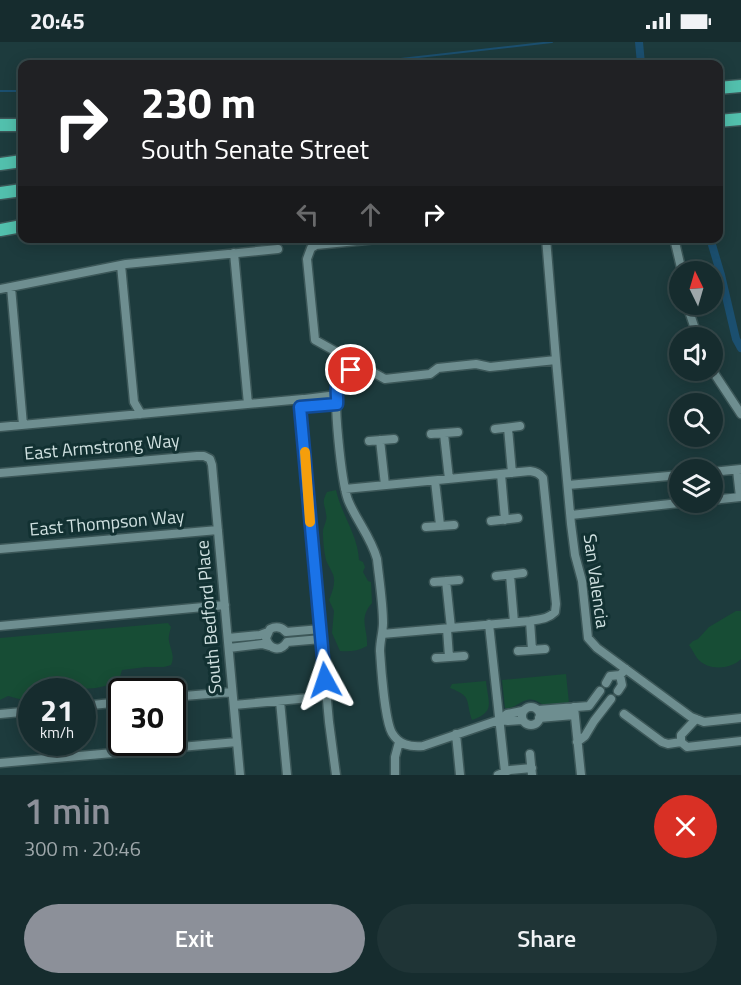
<!DOCTYPE html>
<meta charset="utf-8">
<style>
:root{--surface:#162c2e;--page:#1f3436;--text:#f1f3f6;--muted:#9ea7aa;--line:#35484a;--accent:#8c9099}
body{margin:0;font-family:"Titillium Web",sans-serif;background:var(--page);color:var(--text);height:100vh;display:flex;flex-direction:column;font-size:22px;white-space:nowrap}
*{box-sizing:border-box;margin:0}
p{font-size:20px;color:var(--muted)}
.icon{flex:none;width:33px;height:33px;fill:none;stroke:currentColor;stroke-width:2;stroke-linecap:round;stroke-linejoin:round}
.map{position:relative;height:733px;overflow:hidden}
.side{display:flex;flex-direction:column;background:var(--surface);flex:1}
.side>*{flex:none}
.banner{position:absolute;left:18px;top:18px;width:705px;height:183px;border-radius:12px;box-shadow:0 3px 15px #0003,0 0 0 2px var(--line);background:#202124;color:#fff;overflow:hidden}
.needle{width:39px;rotate:355deg}
.fabs{position:absolute;left:669px;top:219px;display:grid;gap:12px}
.fabs a{display:grid;place-items:center;width:54px;height:54px;border-radius:50%;background:var(--surface);box-shadow:0 3px 15px #0003,0 0 0 2px var(--line);font-size:30px}
.speed{position:absolute;left:18px;top:636px;display:flex;gap:12px;font-size:30px;font-weight:700;text-align:center}
.speed>*{display:grid;place-content:center;width:78px;height:78px;border-radius:50%;background:var(--surface);box-shadow:0 3px 15px #0003,0 0 0 2px var(--line);line-height:1}
.speed small{font-size:15px;font-weight:400}
.speed .limit{border:3px solid #111;border-radius:9px;background:#fff;color:#111}
.pin{position:absolute;display:grid;place-items:center;width:51px;height:51px;color:#fff;margin:-26px;border:3px solid #fff;border-radius:50%;box-shadow:0 2px 6px #0007}
.me{position:absolute;width:66px;margin:-33px;rotate:355deg;stroke-linejoin:round;filter:drop-shadow(0 0 4px #0008)}
.turn{display:flex;align-items:center;gap:21px;height:126px;padding:0 24px;font-size:27px}
.turn .icon{width:78px;height:78px;stroke-width:2.5}
.turn b{display:block;font-size:42px;line-height:51px}
.lanes{display:flex;align-items:center;height:57px;padding:0 24px;background:#0003;justify-content:center;gap:30px;direction:ltr}
.lanes .off{opacity:.35}
.round{display:grid;place-items:center;flex:none;width:63px;height:63px;border-radius:32px;background:var(--page)}
.headline{display:flex;align-items:center;justify-content:space-between;height:102px;padding:0 24px}
h1{font-size:36px;font-weight:600;line-height:45px;color:var(--accent)}
.button{display:flex;gap:12px;margin-top:auto;padding:12px 24px}
.button a{flex:1;height:69px;border-radius:36px;background:var(--accent);color:#fff;font-size:24px;font-weight:600;line-height:69px;text-align:center}
.button a+a{background:var(--page);color:var(--text)}
.status{display:flex;justify-content:space-between;align-items:center;height:42px;padding:0 30px;background:var(--surface);direction:ltr}
.status svg{height:16px;fill:currentColor}
.map>svg:first-child{display:block}
</style>
<div class="status"><b>20:45</b><svg viewBox="0 0 49 12"><path d="M0 12V9h3v3zM5 12V6h3v6zM10 12V3h3v9zM15 12V0h3v12zM26 1h20v11H26zM47 4h2v5h-2z"/></svg></div>
<div class="map">
<svg width="741" height="733" viewBox="0 0 741 733">
<rect width="100%" height="100%" fill="#1d3b3d"/>
<!-- green -->
<path fill="#174d35" d="M336,448C341,472 358,493 359,518L363,520L365,525L363,530L368,539L371,540L372,561C358,577 368,586 367,604C358,609 350,610 340,609L332,591L334,569L329,558C331,553 334,546 334,540C335,532 329,526 326,518C324,510 323,499 323,490C323,484 328,479 326,472C325,462 321,461 327,450Z
M736,569H741V617C730,628 707,629 697,616C694,612 692,607 689,603L693,599L698,597L709,585Z
M168,581L171,585C170,589 168,595 169,599C171,609 175,614 171,623L164,625H146L122,628L118,641L96,646L81,647L77,650H32L31,657L23,658L8,654L0,658V596Z
M566,632L569,661C562,662 552,665 545,663C538,661 535,656 527,658C518,660 515,667 505,666L502,638Z
M486,639C488,661 496,670 472,678C465,658 473,655 450,646L452,642Z"/>
<g fill="none" stroke-linecap="round" stroke-linejoin="round">
<!-- stream -->
<path stroke="#1b4f6f" stroke-width="2" d="M356,22L552,0
M0,49H22"/>
<!-- canal -->
<path stroke="#1b4f6f" stroke-width="8" d="M639,0L641,22
M710,196L721,233L736,297L741,306"/>
<defs>
<path id="minor" d="M387,196L316,203L311,206L307,217L315,298L385,337L430,332L438,326L476,322L490,325L556,318L571,482L575,513L582,539L588,596L597,606L691,675L704,680L741,676
M546,196L556,318
M674,196L682,230
M234,211L248,362
M121,223L134,360L141,372
M11,245L23,383
M0,247L126,222L278,207
M688,262L689,269L698,296
M348,322L342,323C339,329 338,331 339,337C331,351 342,441 348,458C356,478 371,495 377,517C379,536 383,561 383,581C383,590 380,599 380,609C381,625 385,679 392,691C399,703 410,705 423,704L499,678L507,672L522,669
M712,328L741,372
M339,337L347,335L351,328L348,322L351,318
M300,365L337,362
M0,385L303,357
M508,386L512,431
M495,387L520,384
M431,392L458,390
M444,392L449,437
M380,398L385,443
M369,399L394,397
M712,430L741,427
M0,431L197,414H204L210,417L212,423L240,733
M501,432L505,478
M435,439L440,483
M568,443L680,433
M345,447L530,429C536,430 539,431 543,436L556,562L555,570C548,577 540,577 530,579L382,592
M712,458L740,455L737,428
M571,473L688,460
M491,479L518,476
M426,485L454,483
M0,507L218,488
M510,533L514,580
M496,534L523,531
M446,539L451,586
M434,540L459,538
M530,579L532,608
M489,582L505,730
M0,584L225,563
M321,587L286,590C282,585 276,584 270,587L266,596C269,608 281,610 287,600L321,597
M447,587L449,615
M228,596L260,593L268,590
M229,606L262,602L269,604
M518,609L545,607
M436,616L464,614
M606,641L610,634L620,633L626,627
M618,649L622,643L620,633
M172,655L232,650
M280,659L287,733
M234,663L309,656
M82,664L122,660
M522 674a9 9 0 1 1 18 0a9 9 0 1 1-18 0Z
M574,665L581,733
M538,668L589,664L600,649
M0,672L32,669
M624,672L662,700L668,702L681,700
M539,676L574,673
M696,677L681,693V700L687,705L741,699
M499,678L508,679L522,678
M456,692L460,733
M577,700L585,694L594,679L611,657
M530,712L532,733
M0,721L237,700
M336,733L329,680L300,363L301,359L305,357L337,353
M395,733V715L399,700
M498,733L510,728L532,726"/>
<path id="highway" d="M718,46L741,44
M718,79L741,77
M0,83H22
M0,122L22,119
M0,151L22,148
M0,188L22,184"/>
</defs>
<!-- minor casing -->
<use href="#minor" stroke="#3c5758" stroke-width="11"/>
<!-- highway casing -->
<use href="#highway" stroke="#3c5758" stroke-width="15"/>
<!-- minor -->
<use href="#minor" stroke="#6e8e90" stroke-width="8"/>
<!-- highway -->
<use href="#highway" stroke="#52c0ad" stroke-width="12"/>
</g>
<g fill="none" stroke-linecap="round" stroke-linejoin="round">
<defs>
<path id="route" d="M325,638L300,365L337,362C338,349 332,340 347,335L351,328"/>
</defs>
<!-- route casing -->
<use href="#route" stroke="#114b97" stroke-width="15"/>
<!-- route -->
<use href="#route" stroke="#1a73e8" stroke-width="10"/>
<!-- slow -->
<path stroke="#f59e0b" stroke-width="10" d="M305,410L310,480"/>
</g>
<g text-anchor="middle" stroke-width="6" stroke-linejoin="round" paint-order="stroke">
<!-- street labels -->
<g font-size="18" fill="#d0e1e1" stroke="#123132">
<text transform="translate(102 405) rotate(-5)" y="6">East Armstrong Way</text>
<text transform="translate(107 481) rotate(-5)" y="6">East Thompson Way</text>
<text transform="translate(596 539) rotate(82)" y="6">San Valencia</text>
<text transform="translate(209 575) rotate(-95)" y="6">South Bedford Place</text>
</g>
</g>
</svg>
<div class="fabs">
<a><svg class="needle" viewBox="-14 -14 28 28"><path d="M0-13l5 13h-10z" fill="#e53935"/><path d="M0 13l5-13h-10z" fill="#9ea7aa"/></svg></a>
<a><svg class="icon" aria-label="sound" viewBox="0 0 24 24"><path d="M4 9h4l5-4v14l-5-4H4zM17 9q2 3 0 6"/></svg></a>
<a><svg class="icon" aria-label="search" viewBox="0 0 24 24"><circle cx="10" cy="10" r="6"/><path d="M15 15l6 6"/></svg></a>
<a><svg class="icon" aria-label="layers" viewBox="0 0 24 24"><path d="M12 4l9 5-9 5-9-5zM3 14l9 5 9-5"/></svg></a>
</div>
<div class="speed"><div>21<small>km/h</small></div><div class="limit">30</div></div>
<div class="pin" style="left:351px;top:328px;background:#d93025"><svg class="icon" aria-label="arrive" viewBox="0 0 24 24"><path d="M6 21V4h12l-3 4 3 4H6"/></svg></div>
<svg class="me" style="left:325px;top:638px" viewBox="-20 -20 40 40"><path d="M0-17L14 15 0 8-14 15z" fill="#1a73e8" stroke="#fff" stroke-width="4"/></svg>
<div class="banner">
<div class="turn"><svg class="icon" aria-label="right" viewBox="0 0 24 24"><path d="M7 20v-9h11M14 6l5 5-5 5"/></svg><div><b>230 m</b>South Senate Street</div></div>
<div class="lanes"><svg class="icon off" aria-label="left" viewBox="0 0 24 24"><path d="M17 20v-9H6M10 6l-5 5 5 5"/></svg><svg class="icon off" aria-label="ahead" viewBox="0 0 24 24"><path d="M12 20V5M6 11l6-6 6 6"/></svg><svg class="icon" aria-label="right" viewBox="0 0 24 24"><path d="M7 20v-9h11M14 6l5 5-5 5"/></svg></div>
</div>
</div>
<section class="side">
<div class="headline"><div><h1>1 min</h1><p>300 m · 20:46</p></div><a class="round" style="background:#d93025;color:#fff"><svg class="icon" aria-label="close" viewBox="0 0 24 24"><path d="M6 6l12 12M18 6L6 18"/></svg></a></div>
<div class="button"><a>Exit</a><a>Share</a></div>
</section>
